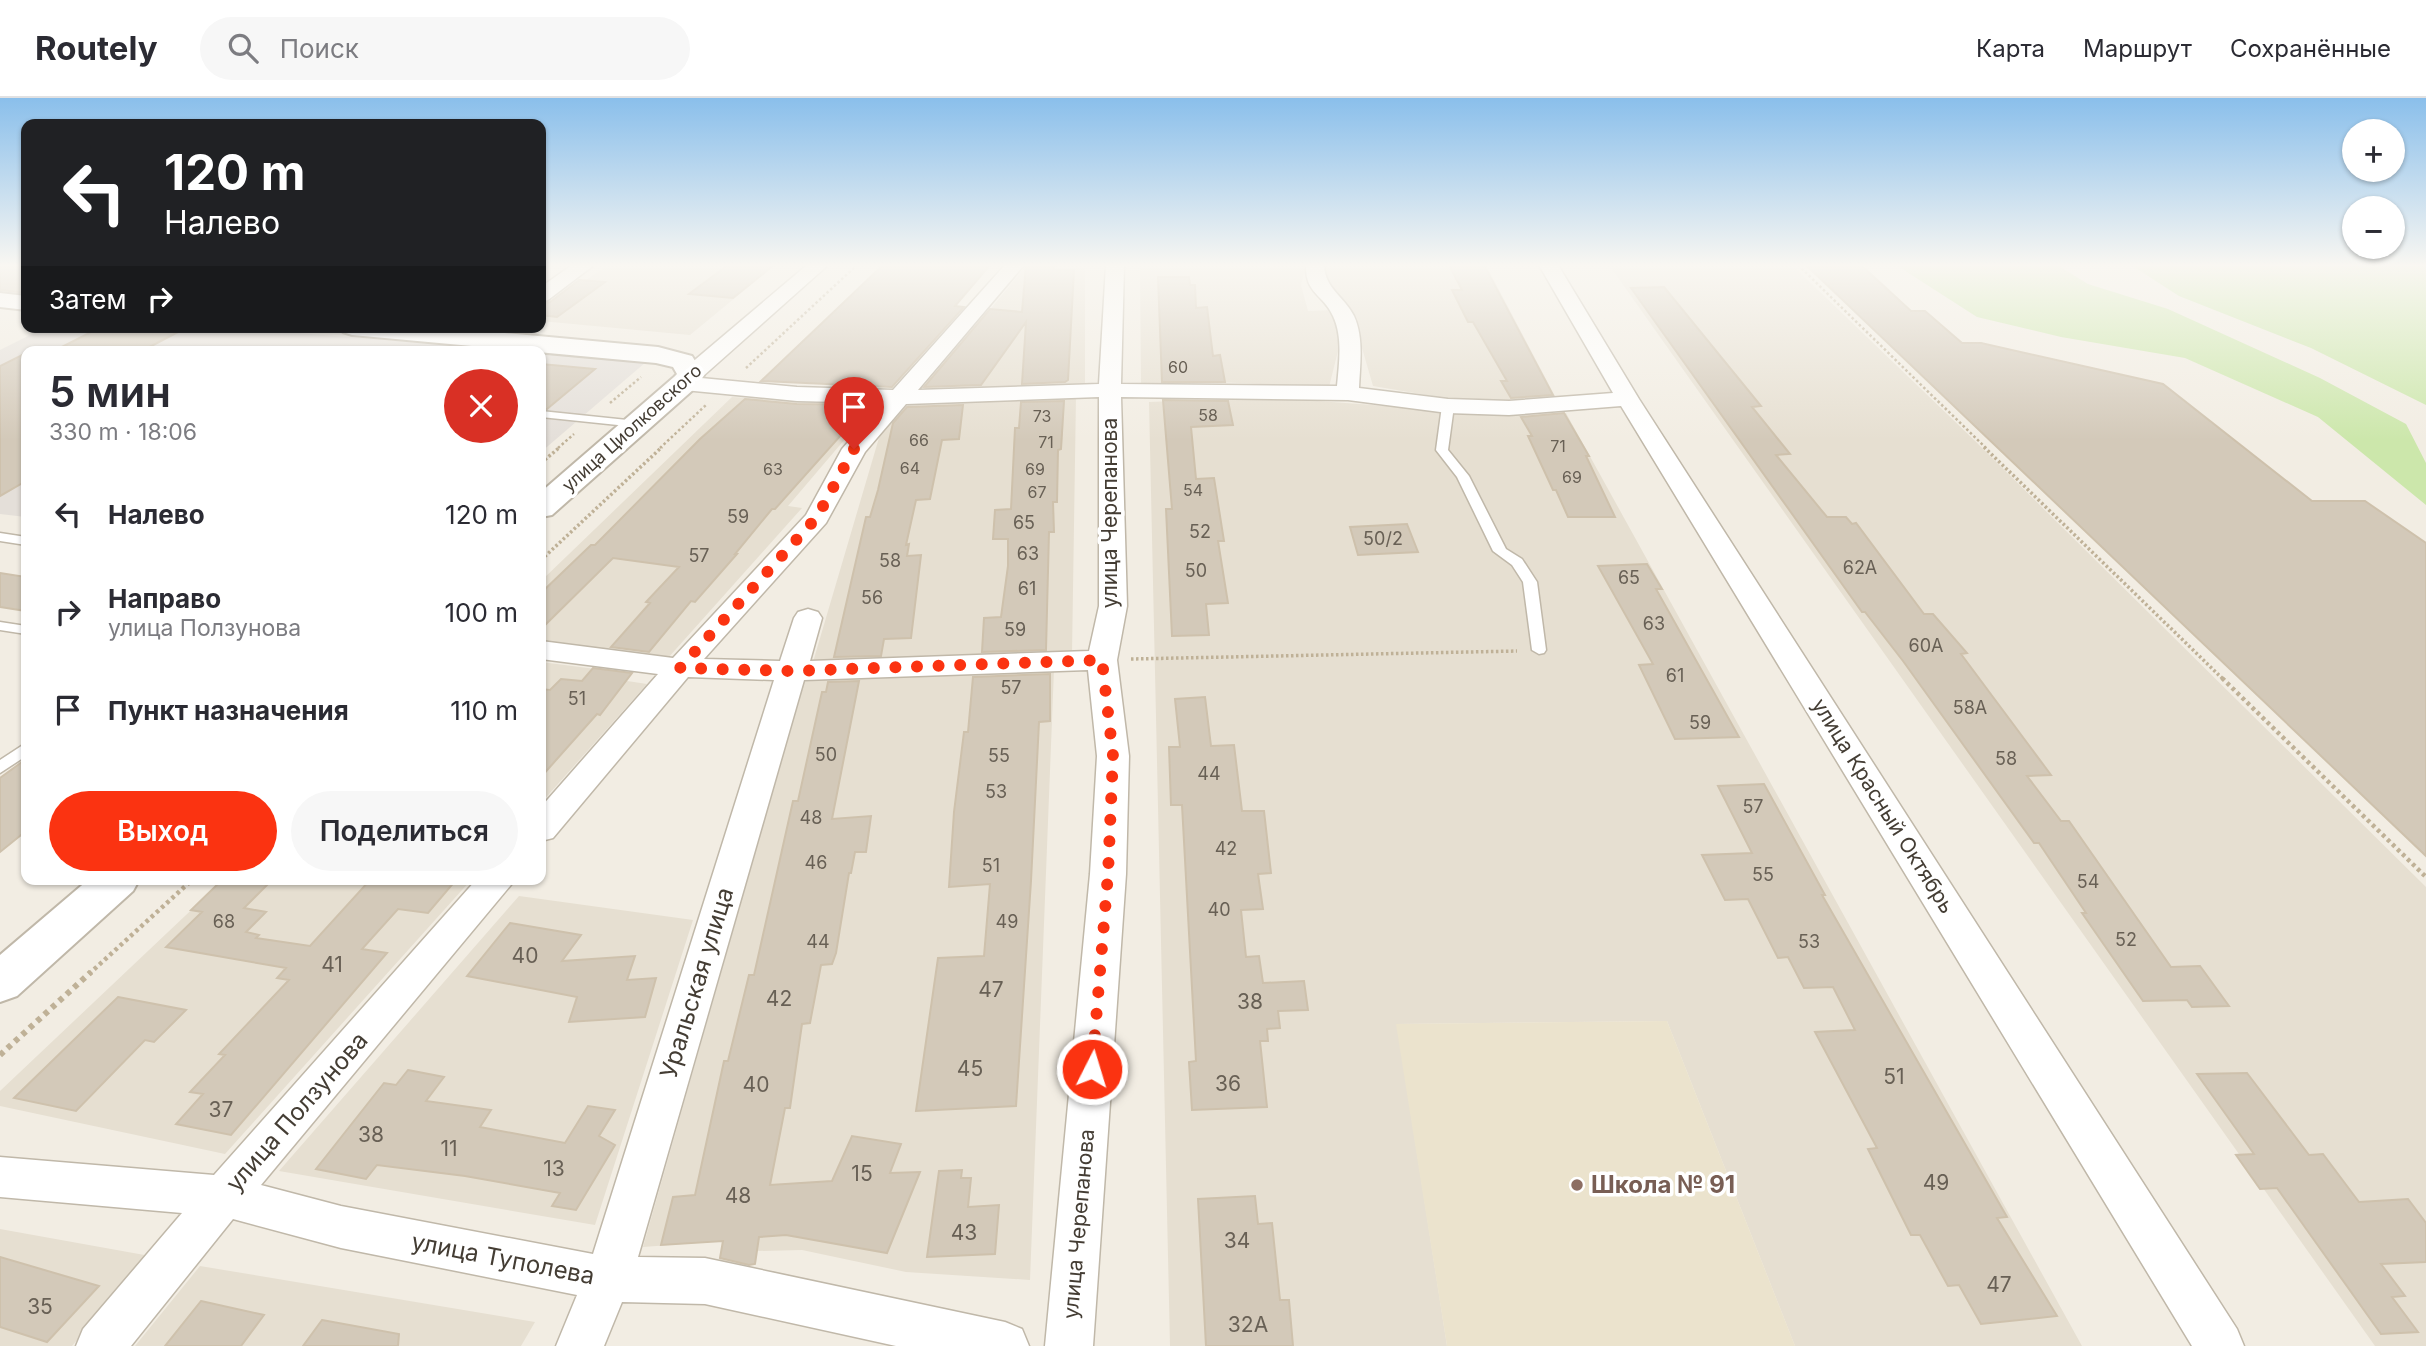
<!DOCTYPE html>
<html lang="ru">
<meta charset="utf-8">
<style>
:root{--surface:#fff;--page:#f7f7f7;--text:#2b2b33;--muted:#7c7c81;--line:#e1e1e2;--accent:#fb3311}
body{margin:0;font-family:Inter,sans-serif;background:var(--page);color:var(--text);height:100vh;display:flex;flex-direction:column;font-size:26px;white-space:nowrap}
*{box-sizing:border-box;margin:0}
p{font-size:23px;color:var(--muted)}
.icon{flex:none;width:38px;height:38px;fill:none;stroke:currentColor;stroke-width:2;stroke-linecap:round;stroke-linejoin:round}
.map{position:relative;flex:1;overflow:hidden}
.panel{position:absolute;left:21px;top:248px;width:525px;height:539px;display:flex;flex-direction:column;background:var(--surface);border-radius:14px;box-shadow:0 2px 5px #0004}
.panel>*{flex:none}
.hud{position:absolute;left:21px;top:21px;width:525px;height:214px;border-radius:14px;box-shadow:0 2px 5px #0004;background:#202124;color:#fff;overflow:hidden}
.controls{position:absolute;left:2342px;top:21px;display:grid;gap:14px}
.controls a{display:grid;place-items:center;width:63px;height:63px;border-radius:50%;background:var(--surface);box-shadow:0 2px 5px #0004;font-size:35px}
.pin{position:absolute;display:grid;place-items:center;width:60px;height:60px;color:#fff;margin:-72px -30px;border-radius:50% 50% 50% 0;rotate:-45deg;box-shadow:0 0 7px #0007}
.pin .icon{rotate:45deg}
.me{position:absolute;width:77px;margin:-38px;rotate:5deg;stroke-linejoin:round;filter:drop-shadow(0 0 5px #0008)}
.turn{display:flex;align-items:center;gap:24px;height:147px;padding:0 28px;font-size:32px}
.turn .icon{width:91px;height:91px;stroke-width:2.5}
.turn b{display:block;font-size:49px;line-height:60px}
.then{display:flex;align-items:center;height:66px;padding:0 28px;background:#0003;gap:14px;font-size:26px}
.round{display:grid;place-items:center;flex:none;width:74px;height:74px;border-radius:37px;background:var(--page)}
.overview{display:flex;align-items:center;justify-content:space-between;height:119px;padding:0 28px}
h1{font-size:42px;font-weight:600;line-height:52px}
.primary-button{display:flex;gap:14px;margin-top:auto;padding:14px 28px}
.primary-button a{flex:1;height:80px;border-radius:42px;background:var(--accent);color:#fff;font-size:28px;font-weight:600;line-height:80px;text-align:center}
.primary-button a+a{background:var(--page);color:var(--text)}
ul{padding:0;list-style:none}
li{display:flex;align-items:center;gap:21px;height:98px;padding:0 28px}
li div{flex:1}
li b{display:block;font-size:26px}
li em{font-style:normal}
header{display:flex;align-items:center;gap:42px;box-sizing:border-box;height:98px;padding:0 35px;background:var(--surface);border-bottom:2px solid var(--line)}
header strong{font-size:33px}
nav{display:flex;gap:38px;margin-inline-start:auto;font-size:24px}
.search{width:490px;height:63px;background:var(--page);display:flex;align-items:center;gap:18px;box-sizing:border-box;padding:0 24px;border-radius:38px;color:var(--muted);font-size:26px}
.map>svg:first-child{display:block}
</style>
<header>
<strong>Routely</strong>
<div class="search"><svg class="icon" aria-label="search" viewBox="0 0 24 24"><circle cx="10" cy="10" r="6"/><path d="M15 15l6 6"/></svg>Поиск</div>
<nav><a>Карта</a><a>Маршрут</a><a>Сохранённые</a></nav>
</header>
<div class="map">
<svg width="2426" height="1248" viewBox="0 0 2426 1248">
<rect width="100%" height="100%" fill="#f2ede3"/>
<!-- residential -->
<path fill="#e6dfd1" d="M608,167H775L690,237L541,223V213Z
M1027,167H1085V286L939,292L924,291Z
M1140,167H1306L1301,187L1308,213L1334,212L1340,245L1329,289L1216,284L1141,286Z
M1321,167H1486L1556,300L1513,304L1456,302L1373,288L1360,243L1349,214L1327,192Z
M1609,167H1792L1972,340L2426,789V1248H2375Z
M1076,298L1072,556L813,564L881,333L911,304Z
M732,299L874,307L788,408L802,410L668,560L541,543V483Z
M1226,301L1304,302L1428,311L1566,315L2082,1248H1795L1667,923L1397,926L1447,1248H1170L1149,304Z
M541,564L619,574L614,581L647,586L541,705Z
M1054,571L1030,1182L906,1174L802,1152L757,1153L755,1166L718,1169L723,1143L643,1149L804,583Z
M223,782H471L225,1056L0,1008V993Z
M519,798L693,822L595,1127L279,1073Z
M0,1131L150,1158L72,1248H0Z
M200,1168L535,1224L521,1248H135Z"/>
<!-- industrial -->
<path fill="#e4dfd9" d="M46,229H226L527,254H26V419L0,416V252Z
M541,255L646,264L541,354Z"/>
<!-- education -->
<path fill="#ebe3cd" d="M1667,923L1795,1248H1447L1396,926Z"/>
<!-- green -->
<path fill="#cce7ab" d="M1896,167H2057L2088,186L2168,211L2320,280L2406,326L2426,365V407L2318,319L2185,260L2061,239L1977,219Z
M2131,167H2426V307L2311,250L2179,198Z"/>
<!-- building -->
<path fill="#d3c9b9" stroke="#cec1ac" stroke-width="2" d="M0,167H26V195L0,192Z
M728,167H774L733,200L689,196Z
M883,167H990L955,208L964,209L892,289L761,283Z
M1026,167H1054V172H1074L1068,282L1065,284L1022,286L1026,224L981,287L924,289L990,211L1022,214Z
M1449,167H1484L1553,297L1511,300L1501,283H1507L1473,224H1468L1452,192H1462Z
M1806,167H1861L1911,213H1925L1962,245H1981L2163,286L2312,403H2365L2426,445V758Z
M1158,179H1189L1190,187H1195L1196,210L1207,209L1213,258L1220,257L1225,284H1162Z
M579,182L605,184L557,219L541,217V206L550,204Z
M1664,189L1761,308L1752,309L1790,356L1776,357L1827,419H1846L1852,426L1856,425L1924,516H1933L1967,555L1961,556L2051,677L2027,678L2061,723H2069L2171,869L2200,868L2229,908L2192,909L2187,902L2143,903L2082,815H2086L2039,745H2034L1903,563L1865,514H1862L1631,190Z
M101,229H135L178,234L140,254H52Z
M26,255V383L0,398V268Z
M541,266L595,271L547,311H541Z
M745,301L797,306L876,307L866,320L857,319L775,411H772L735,456H737L695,504L691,503L649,554L611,549L650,505L646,504L679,469L613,460L541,531V495L591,447H595L700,341Z
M1163,302L1228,303L1233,327L1191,329L1196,381L1214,380L1224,443H1218L1228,505L1206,506L1209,537L1172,538L1166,411H1172Z
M1064,303L1061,351L1058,352L1057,404H1053L1054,434H1049L1046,552L982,554L984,520L1001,519L1008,468V441H993L995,412L1011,411L1015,330H1019L1021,304Z
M963,307L959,341L942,342L930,401L916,402L906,447L909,446L907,458L921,457L911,540L884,541L881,558L834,559L866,419H870L878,392L893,325L907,309Z
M1564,315L1589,358H1586L1615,419H1568L1556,392H1553L1528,338H1532L1521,319Z
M1407,426L1418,454L1358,457L1350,429Z
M1647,466L1662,491H1656L1739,639L1675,641L1639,567L1653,566L1598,468Z
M0,475L26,479V513L0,509Z
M593,570L632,575L600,617L597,616L541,679V591L550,592L561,581L582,583Z
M1050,576V623L1039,624L1031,783L1016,1008L916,1013L938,860L984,858L990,786L949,789L954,714L964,634H968L973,579Z
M859,583L832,721L871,718L866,754H855L851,775H849L836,855L832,866L821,867L810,925L802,926L790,1010H785L770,1087L832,1083L852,1038L901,1046L890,1075L920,1074L887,1155L786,1137L759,1139L755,1166L749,1167L720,1160L723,1143L661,1147L673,1099L695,1097L724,963H728L749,877H754L793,703H798L822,594H826L828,584Z
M1205,599L1211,648L1234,647L1242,713H1264L1271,775L1258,776L1263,811L1241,812L1246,859L1259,858L1263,885L1304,883L1308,912L1278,913L1280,930L1267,931L1268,943H1260L1267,1009L1192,1012L1189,964L1196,963L1182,707H1171L1169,649H1180L1175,601Z
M26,661V733L0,754V680Z
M1764,686L1825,797H1822L2007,1119L1997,1120L2057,1218L1981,1226L1959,1187L1948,1188L1920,1137H1911L1868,1051L1877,1050L1815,934L1855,932L1833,889L1804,890L1788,859L1778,860L1748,801L1725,802L1702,757L1752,755L1718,688Z
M222,782H272L244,810L266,814L246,834L259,837L256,840L310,848L370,782H456L428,815L398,811L362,851L387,855L231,1037L176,1026L203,996L190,994L225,957L219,956L289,882L277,880L286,870L166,849L202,814L191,812Z
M510,825L581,837L562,863L635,858L627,882L656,880L645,919L569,924L577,899L467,878Z
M118,899L186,912L154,944L145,942L76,1013L14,1000Z
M408,972L444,979L426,1003L491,1012L480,1029L565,1045L588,1008L615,1012L599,1038L615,1047L576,1112L552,1108L560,1095L465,1078L377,1067L366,1081L316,1071L384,985L396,987Z
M2247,975L2309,1057L2323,1056L2359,1104L2408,1101L2426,1125V1164L2381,1166L2405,1198L2392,1199L2418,1234L2381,1236L2277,1090L2260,1091L2236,1057L2254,1056L2197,976Z
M962,1072L961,1080H971L968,1109L999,1107L995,1156L927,1159L939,1073Z
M1255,1098L1258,1126L1272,1125L1280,1202H1289L1293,1248H1206L1198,1101Z
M0,1159L99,1188L47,1244L0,1229Z
M201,1203L264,1217L241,1248H165Z
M322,1222L399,1236L398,1248H303Z"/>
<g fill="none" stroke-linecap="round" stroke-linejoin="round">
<defs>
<path id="service" d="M1448,305L1454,308L1448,352L1469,378L1506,451L1522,461L1537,484L1546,552L1544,555L1539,556L1532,552L1523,484L1512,467L1493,453L1457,379L1436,352L1442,308Z
M541,313L637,323L643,326L637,329L541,319Z
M0,435L26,439V447L0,443Z
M0,524L26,528V536L0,532Z
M26,645V658L0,675V662Z"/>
<path id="minor" d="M572,167H594L548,202L541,204V189Z
M807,167H828L701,280L797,289L893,292L1005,167H1024L918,292L1099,286L1106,167H1124L1121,286L1337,288C1339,265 1343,239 1333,218C1323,196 1305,196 1306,167H1324C1325,191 1344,198 1354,218C1364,240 1360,266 1359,290L1448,301L1509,303L1613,295L1539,167H1558L1639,301L2237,1231L2244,1248H2192L1621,308L1509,317L1448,315L1348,302L1121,299L1127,508L1117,562L1129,658L1126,776L1093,1248H1045L1090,776L1097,658L1088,572L804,582L638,1159L705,1160L1005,1224L1022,1231L1029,1248H896L705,1206L622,1204L604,1248H556L577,1197L341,1150L233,1121L131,1248H76L83,1231L182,1115L0,1099V1059L214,1077L476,782H515L261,1087L341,1108L593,1156L774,582L688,579L553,740L541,743V709L658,576L541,561V543L673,560L806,417L842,351L882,305L797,303L684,292L676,290L673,285L681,279L683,272ZM1099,299V508L1089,553L810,563L822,520L818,514L808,511L798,514L794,520L780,563L704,561L826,425L865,354L906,306Z
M480,229H504L484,245H470L467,241Z"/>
<path id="tertiary" d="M0,195L26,198V212L0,209Z
M340,229H438L658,249L692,258L704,277L694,291L552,417L541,419V394L674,279L677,276L673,269L656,265L352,237L343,234Z
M88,782H139L133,793L17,898L0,904V857Z"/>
</defs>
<!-- service casing -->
<use href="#service" stroke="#c0b8a9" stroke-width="3"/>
<!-- minor casing -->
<use href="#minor" stroke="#c0b8a9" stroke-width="3"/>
<!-- tertiary casing -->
<use href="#tertiary" stroke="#c0b8a9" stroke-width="4"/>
<!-- path-far3 -->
<path stroke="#bfb197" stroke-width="2.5" stroke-dasharray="2.5 2.5" stroke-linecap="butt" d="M1798,167L1986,350
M746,270L857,167
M610,305L641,279
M558,350L574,336
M660,350L706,307"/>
<!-- path-far2 -->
<path stroke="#bfb197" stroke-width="3.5" stroke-dasharray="2.5 2.5" stroke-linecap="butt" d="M1984,349L2224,582
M541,365L560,349
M541,462L662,349
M1131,561L1517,553"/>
<!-- path-far1 -->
<path stroke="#bfb197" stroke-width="4.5" stroke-dasharray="3.5 3.5" stroke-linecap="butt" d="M2222,580L2426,779
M89,876L192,782"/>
<!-- path -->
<path stroke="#bfb197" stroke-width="6" stroke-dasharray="5 5" stroke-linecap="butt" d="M0,957L91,874"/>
<!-- service -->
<use href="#service" fill="#fff" fill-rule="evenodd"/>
<!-- minor -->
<use href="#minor" fill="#fff" fill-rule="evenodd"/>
<!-- tertiary -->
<use href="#tertiary" fill="#fff" fill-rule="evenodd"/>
</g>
<!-- sky -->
<linearGradient id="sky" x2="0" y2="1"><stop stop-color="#8abfeb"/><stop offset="0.49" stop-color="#f9f7f2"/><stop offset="1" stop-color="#f9f7f2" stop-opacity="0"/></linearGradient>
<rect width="2426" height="342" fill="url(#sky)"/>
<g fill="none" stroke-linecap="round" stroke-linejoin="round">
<!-- route -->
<path stroke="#fb3311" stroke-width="12" stroke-dasharray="0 21.6" d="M854,351L817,419L680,570L792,573L1102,562L1113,658L1108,776L1092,971"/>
</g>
<!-- markers -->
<circle fill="#8d6e63" stroke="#fff" stroke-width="2.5" cx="1577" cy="1087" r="7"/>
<g text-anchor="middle" stroke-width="7" stroke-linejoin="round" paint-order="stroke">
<!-- far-number labels -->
<g font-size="16" fill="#686055">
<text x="1178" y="275">60</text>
<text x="1208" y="323">58</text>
<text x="1042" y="324">73</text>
<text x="919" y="348">66</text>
<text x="1046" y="350">71</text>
<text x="1558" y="354">71</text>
<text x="910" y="376">64</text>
<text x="773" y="377">63</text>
<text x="1035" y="377">69</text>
<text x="1572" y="385">69</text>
<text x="1193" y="398">54</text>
<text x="1037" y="400">67</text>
</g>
<!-- far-street labels -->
<g font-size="18" fill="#443d34" stroke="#fff">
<text transform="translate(632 330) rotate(-42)" y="6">улица Циолковского</text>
</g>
<!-- number labels -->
<g font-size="18" fill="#686055">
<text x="738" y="425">59</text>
<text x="1024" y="431">65</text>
<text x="1200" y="440">52</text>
<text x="1383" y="447">50/2</text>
<text x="1028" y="462">63</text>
<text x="699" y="464">57</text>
<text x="890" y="469">58</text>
<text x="1860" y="476">62А</text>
<text x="1196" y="479">50</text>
<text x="1629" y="486">65</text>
<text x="1027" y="497">61</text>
<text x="872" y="506">56</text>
<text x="1654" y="532">63</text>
<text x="1015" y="538">59</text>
<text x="1926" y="554">60А</text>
<text x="1675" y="584">61</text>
<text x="1011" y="596">57</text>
<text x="577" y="607">51</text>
<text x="1970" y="616">58А</text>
<text x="1700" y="631">59</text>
<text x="826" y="663">50</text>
<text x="999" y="664">55</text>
<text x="2006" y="667">58</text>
<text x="1209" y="682">44</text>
<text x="996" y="700">53</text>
<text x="1753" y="715">57</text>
<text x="811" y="726">48</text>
<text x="1226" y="757">42</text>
<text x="816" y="771">46</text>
<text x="991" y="774">51</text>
<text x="1763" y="783">55</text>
<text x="2088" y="790">54</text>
<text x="1219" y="818">40</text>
<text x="224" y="830">68</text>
<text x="1007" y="830">49</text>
<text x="2126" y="848">52</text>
<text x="818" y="850">44</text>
<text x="1809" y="850">53</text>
</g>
<!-- street labels -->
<g font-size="21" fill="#443d34" stroke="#fff">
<text transform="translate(1110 415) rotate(-90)" y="7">улица Черепанова</text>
<text transform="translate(1883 708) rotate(58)" y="7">улица Красный Октябрь</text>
<text transform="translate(1079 1126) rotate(-85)" y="7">улица Черепанова</text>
</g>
<!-- near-number labels -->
<g font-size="21" fill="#686055">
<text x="525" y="865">40</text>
<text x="332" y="874">41</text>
<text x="991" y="899">47</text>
<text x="779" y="908">42</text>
<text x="1250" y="911">38</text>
<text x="970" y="978">45</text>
<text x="1894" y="986">51</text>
<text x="1228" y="993">36</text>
<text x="756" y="994">40</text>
<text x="221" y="1019">37</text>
<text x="371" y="1044">38</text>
<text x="449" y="1058">11</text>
<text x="554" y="1078">13</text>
<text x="862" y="1083">15</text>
<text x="1936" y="1092">49</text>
<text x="738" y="1105">48</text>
<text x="964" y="1142">43</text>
<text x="1237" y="1150">34</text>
<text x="1999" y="1194">47</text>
<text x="40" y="1216">35</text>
<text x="1248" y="1234">32А</text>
</g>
<!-- near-street labels -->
<g font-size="24" fill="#443d34" stroke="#fff">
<text transform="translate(697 885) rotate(-73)" y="8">Уральская улица</text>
<text transform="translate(297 1014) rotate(-49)" y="8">улица Ползунова</text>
<text transform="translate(503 1161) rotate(11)" y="8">улица Туполева</text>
</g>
<!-- near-education labels -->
<g font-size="24" font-weight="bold" fill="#785e54" stroke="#fff" text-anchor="start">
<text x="1591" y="1095">Школа № 91</text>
</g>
</g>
</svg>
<div class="controls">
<a>+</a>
<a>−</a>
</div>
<div class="pin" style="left:854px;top:351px;background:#d93025"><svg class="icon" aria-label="arrive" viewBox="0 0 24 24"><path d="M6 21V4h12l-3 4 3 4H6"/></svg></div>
<svg class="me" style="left:1092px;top:971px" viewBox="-20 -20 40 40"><circle r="17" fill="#fb3311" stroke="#fff" stroke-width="3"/><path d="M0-11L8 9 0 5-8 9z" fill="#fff"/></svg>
<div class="hud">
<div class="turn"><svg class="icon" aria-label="left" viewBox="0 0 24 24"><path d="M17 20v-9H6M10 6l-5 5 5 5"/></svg><div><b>120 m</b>Налево</div></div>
<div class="then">Затем<svg class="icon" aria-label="right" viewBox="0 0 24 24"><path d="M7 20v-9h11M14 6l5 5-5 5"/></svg></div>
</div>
<section class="panel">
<div class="overview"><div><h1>5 мин</h1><p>330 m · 18:06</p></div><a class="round" style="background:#d93025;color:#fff"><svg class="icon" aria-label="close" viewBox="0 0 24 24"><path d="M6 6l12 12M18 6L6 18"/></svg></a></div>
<ul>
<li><svg class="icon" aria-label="left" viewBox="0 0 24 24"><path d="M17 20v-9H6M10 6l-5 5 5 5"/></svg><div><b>Налево</b></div><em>120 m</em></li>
<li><svg class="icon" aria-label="right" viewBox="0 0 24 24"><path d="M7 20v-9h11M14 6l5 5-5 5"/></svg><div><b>Направо</b><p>улица Ползунова</p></div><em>100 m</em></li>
<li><svg class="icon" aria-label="arrive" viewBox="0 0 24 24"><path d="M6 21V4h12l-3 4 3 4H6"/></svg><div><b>Пункт назначения</b></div><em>110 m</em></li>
</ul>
<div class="primary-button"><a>Выход</a><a>Поделиться</a></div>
</section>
</div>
